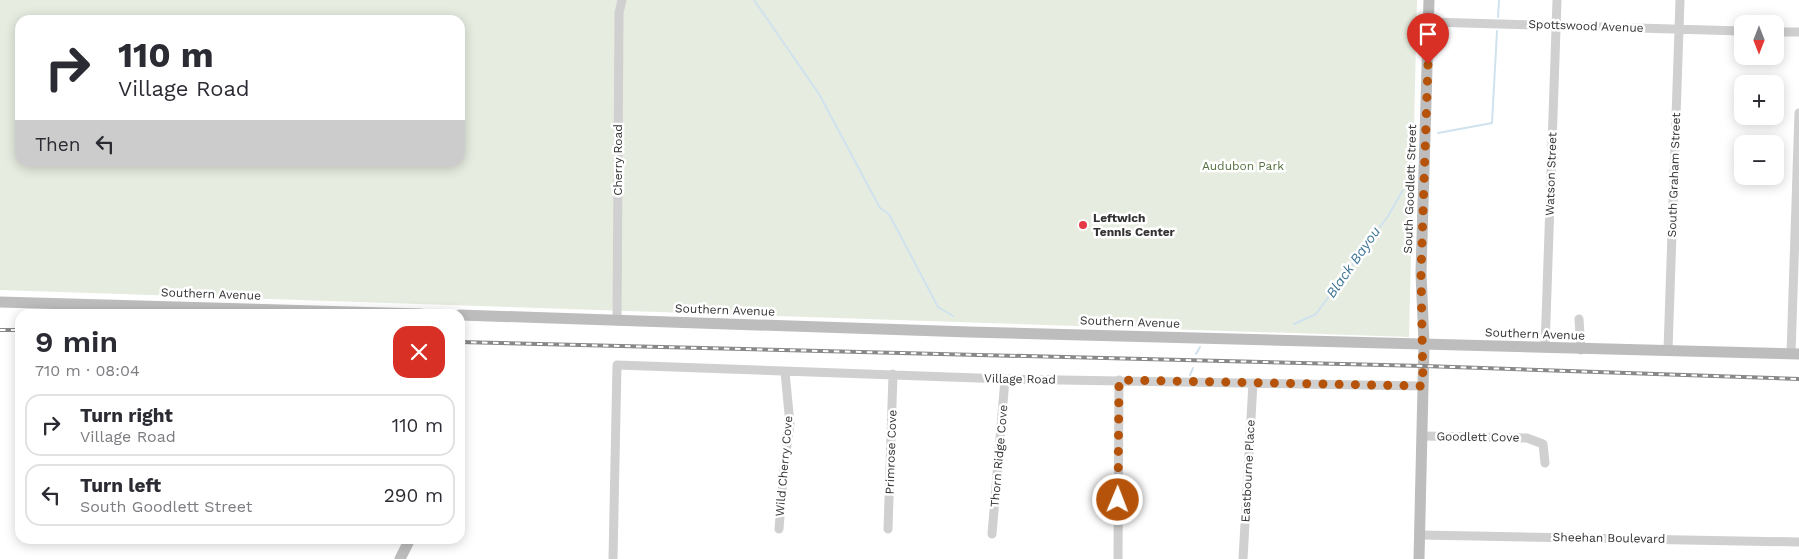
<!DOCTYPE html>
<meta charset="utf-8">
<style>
:root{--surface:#fff;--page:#f2f2f3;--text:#2b2b33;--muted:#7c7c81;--line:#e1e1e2}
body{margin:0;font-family:"Work Sans",sans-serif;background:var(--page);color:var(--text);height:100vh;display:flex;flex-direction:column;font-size:19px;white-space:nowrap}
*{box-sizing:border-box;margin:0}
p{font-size:16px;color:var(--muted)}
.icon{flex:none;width:28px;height:28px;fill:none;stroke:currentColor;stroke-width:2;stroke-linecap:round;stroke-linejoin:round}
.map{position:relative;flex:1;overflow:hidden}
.sheet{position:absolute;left:15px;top:309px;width:450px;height:235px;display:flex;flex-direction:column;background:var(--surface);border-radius:15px;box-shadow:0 2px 12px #0003}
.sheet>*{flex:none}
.banner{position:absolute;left:15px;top:15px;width:450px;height:152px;border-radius:15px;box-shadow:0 2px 12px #0003;background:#fff;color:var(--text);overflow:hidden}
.needle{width:32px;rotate:180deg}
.buttons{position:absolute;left:1734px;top:15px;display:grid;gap:10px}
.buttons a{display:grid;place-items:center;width:50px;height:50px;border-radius:10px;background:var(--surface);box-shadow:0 2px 12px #0003;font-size:25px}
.pin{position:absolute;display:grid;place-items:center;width:42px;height:42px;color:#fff;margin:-51px -21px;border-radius:50% 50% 50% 0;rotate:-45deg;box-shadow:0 0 5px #0007}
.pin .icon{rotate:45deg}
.me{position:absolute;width:55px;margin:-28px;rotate:1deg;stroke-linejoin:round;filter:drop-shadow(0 0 4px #0008)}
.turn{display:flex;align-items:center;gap:18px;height:105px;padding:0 20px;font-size:22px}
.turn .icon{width:65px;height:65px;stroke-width:2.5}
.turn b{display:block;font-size:35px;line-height:42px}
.then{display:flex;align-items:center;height:48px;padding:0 20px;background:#0003;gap:10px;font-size:19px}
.round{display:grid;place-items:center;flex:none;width:52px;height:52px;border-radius:15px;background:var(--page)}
.head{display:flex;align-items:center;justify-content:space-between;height:85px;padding:0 20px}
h1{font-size:30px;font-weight:600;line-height:38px}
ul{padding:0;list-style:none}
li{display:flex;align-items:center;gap:15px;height:62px;margin:0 10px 8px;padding:0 10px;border:2px solid var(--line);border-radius:15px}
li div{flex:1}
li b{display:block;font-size:19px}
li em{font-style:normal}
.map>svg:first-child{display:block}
</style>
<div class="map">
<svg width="1799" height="559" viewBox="0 0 1799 559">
<rect width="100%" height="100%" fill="#fff"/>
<!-- green -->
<path fill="#e6ecdf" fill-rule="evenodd" d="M0,0H1417L1409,337L0,290ZM20,20H460V162H20Z"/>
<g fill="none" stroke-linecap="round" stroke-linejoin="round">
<!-- stream -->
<path stroke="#cfe2ee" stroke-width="2" d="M754,0L819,94L880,208L889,214L938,307L953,316
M1498,17L1499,0
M1438,133L1492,123L1497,31
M1294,324L1316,314L1388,216L1403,190
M1196,354L1200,347
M1190,375L1193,368"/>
<!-- street -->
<path stroke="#d0d0d0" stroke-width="9" d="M1429,22L1742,31
M1775,32H1799
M1579,319L1581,350
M617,321L619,13L622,0
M1545,348L1557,0
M1668,350L1680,0
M1791,354L1799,113
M1423,436L1527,438L1543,444L1545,463
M779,529L784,467L790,424L785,372
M888,529L893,374
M992,534L1005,379
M1420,535L1799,542
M613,559L617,365L1005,379L1423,386
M1118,559L1119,380
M1243,559L1253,383"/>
<!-- secondary -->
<path stroke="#bdbdbd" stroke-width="11" d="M0,302L421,314
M460,315L969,332L1799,354
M400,559L410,539
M1419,559L1424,344L1421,273L1429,0"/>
<defs>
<path id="rail" d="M0,330H20
M460,342L1424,366L1799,379"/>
</defs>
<!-- rail casing -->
<use href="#rail" stroke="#888" stroke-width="4"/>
<!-- rail -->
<use href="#rail" stroke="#fff" stroke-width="2" stroke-dasharray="5.5" stroke-linecap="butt"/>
</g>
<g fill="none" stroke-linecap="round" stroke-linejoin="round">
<!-- route -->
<path stroke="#b45309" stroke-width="9" stroke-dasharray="0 16.2" d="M1118,500L1119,380L1423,386L1421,273L1428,64"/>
</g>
<!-- markers -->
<circle fill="#e63946" stroke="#fff" stroke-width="2" cx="1083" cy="225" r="5"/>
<g text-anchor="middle" stroke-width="5" stroke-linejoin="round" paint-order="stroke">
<!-- street labels -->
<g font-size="12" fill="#333" stroke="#fff">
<text transform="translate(1586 26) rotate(2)" y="4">Spottswood Avenue</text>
<text transform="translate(618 160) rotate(-90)" y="4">Cherry Road</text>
<text transform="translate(1551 174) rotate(-88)" y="4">Watson Street</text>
<text transform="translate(1674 175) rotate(-88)" y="4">South Graham Street</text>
<text transform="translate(1410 189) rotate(-88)" y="4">South Goodlett Street</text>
<text transform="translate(211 294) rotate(2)" y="4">Southern Avenue</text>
<text transform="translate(725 310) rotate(2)" y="4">Southern Avenue</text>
<text transform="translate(1130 322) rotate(2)" y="4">Southern Avenue</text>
<text transform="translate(1535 334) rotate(2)" y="4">Southern Avenue</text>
<text transform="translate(1020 379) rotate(1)" y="4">Village Road</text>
<text transform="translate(1478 437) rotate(1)" y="4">Goodlett Cove</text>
<text transform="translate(891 452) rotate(-88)" y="4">Primrose Cove</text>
<text transform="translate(999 456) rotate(-85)" y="4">Thorn Ridge Cove</text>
<text transform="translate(784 466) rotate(-85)" y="4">Wild Cherry Cove</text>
<text transform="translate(1248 471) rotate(-87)" y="4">Eastbourne Place</text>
<text transform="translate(1609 538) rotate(1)" y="4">Sheehan Boulevard</text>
</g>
<!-- park labels -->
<g font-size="12" fill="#56703f" stroke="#fff">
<text x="1243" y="170">Audubon Park</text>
</g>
<!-- poi labels -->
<g font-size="12" font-weight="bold" fill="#333" stroke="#fff" text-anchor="start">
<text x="1093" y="222">Leftwich<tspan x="1093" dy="14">Tennis Center</tspan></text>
</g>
<!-- water labels -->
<g font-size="14" font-style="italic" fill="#3f7597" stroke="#fff">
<text transform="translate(1353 262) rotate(-55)" y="5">Black Bayou</text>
</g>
</g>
</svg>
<div class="buttons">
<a><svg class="needle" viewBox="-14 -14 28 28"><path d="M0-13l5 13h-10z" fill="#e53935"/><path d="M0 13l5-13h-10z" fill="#7c7c81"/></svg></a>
<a>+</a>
<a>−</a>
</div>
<div class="pin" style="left:1428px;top:64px;background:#d93025"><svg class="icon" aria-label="arrive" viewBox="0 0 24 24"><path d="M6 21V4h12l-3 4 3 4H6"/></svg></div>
<svg class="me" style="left:1118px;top:500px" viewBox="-20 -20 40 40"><circle r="17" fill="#b45309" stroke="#fff" stroke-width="3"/><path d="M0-11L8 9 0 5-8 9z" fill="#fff"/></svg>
<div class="banner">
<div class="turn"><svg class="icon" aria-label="right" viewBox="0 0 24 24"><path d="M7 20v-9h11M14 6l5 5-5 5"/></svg><div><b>110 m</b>Village Road</div></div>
<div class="then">Then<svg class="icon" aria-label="left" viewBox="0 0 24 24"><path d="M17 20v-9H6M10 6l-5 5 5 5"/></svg></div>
</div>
<section class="sheet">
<div class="head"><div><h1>9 min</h1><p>710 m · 08:04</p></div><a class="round" style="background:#d93025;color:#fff"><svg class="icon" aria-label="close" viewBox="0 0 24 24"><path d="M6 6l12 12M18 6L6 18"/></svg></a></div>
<ul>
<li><svg class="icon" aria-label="right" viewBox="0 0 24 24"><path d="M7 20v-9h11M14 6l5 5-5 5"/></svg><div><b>Turn right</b><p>Village Road</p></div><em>110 m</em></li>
<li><svg class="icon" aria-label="left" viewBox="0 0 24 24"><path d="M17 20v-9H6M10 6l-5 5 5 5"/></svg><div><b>Turn left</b><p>South Goodlett Street</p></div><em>290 m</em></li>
</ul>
</section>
</div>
